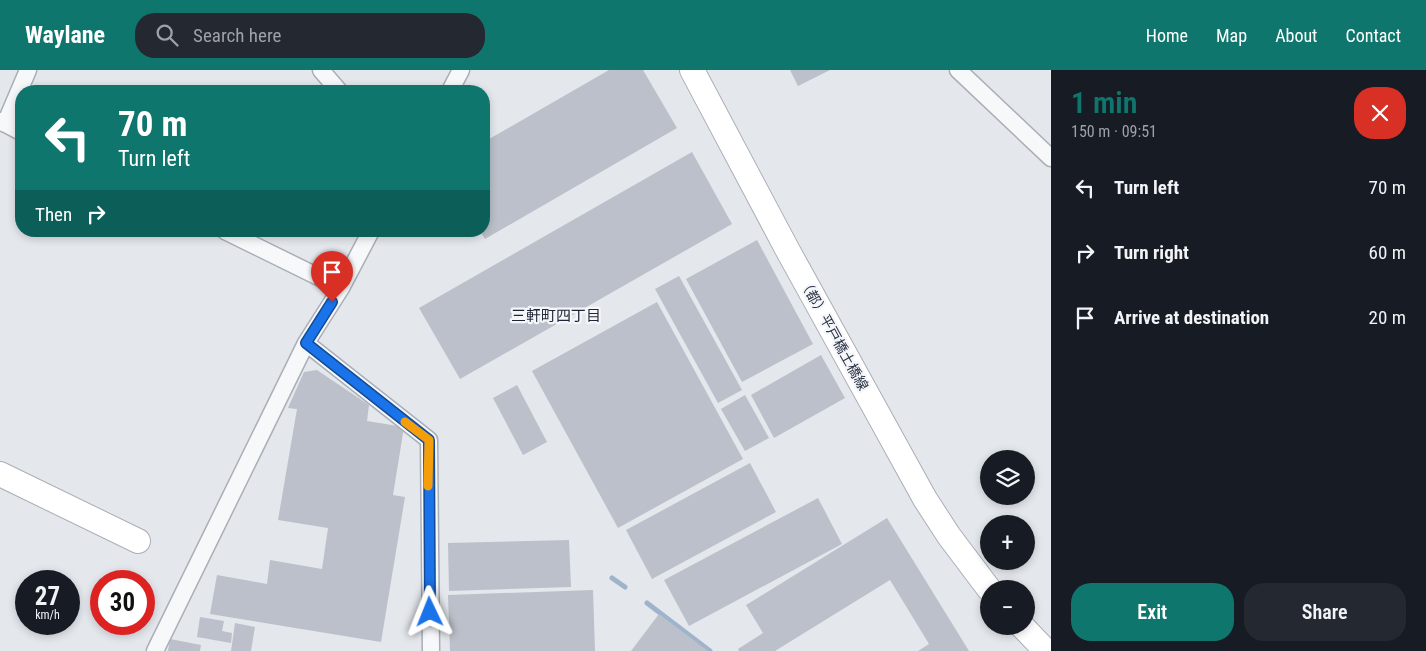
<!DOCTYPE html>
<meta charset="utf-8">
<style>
:root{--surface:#171b24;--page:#242831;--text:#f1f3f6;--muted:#9ea1a6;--accent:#0f766e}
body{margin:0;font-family:"Roboto Condensed","Noto Sans JP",sans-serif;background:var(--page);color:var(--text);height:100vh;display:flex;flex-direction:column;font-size:19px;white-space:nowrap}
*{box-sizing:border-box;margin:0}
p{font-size:16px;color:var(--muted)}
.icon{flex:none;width:28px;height:28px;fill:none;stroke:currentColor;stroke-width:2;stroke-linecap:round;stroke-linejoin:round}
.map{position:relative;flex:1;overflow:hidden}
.drawer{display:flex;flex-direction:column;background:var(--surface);width:375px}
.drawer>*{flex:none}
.guide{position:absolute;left:15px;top:15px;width:475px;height:152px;border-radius:20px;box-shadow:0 2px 8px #0003;background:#0f766e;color:#fff;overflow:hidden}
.fabs{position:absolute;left:980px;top:380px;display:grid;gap:10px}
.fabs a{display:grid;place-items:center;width:55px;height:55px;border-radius:50%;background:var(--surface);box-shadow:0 2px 8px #0003;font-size:25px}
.speed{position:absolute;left:15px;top:500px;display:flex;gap:10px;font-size:25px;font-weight:700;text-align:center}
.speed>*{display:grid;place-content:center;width:65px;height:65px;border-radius:50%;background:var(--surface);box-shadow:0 2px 8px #0003;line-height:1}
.speed small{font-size:12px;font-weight:400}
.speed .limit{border:8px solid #d22;background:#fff;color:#111}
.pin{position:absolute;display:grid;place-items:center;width:42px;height:42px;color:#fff;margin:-51px -21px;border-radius:50% 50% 50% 0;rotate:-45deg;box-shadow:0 0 5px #0007}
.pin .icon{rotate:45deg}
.me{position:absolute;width:55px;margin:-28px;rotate:358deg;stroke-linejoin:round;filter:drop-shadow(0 0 4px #0008)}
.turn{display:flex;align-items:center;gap:18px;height:105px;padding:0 20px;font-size:22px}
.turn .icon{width:65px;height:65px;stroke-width:2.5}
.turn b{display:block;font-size:35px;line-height:42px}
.then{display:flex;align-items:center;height:48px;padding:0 20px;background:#0003;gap:10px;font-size:19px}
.round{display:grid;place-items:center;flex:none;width:52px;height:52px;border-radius:20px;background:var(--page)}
.summary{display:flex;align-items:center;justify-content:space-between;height:85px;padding:0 20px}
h1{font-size:30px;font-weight:600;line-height:38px;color:var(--accent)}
.button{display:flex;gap:10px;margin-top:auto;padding:10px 20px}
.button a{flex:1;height:58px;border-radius:20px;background:var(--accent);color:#fff;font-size:20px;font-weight:600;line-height:58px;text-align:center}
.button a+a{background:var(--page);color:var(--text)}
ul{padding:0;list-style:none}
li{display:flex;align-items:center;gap:15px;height:65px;padding:0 20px}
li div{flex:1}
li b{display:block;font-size:19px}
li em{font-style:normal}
header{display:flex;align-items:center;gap:30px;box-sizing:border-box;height:70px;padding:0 25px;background:var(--accent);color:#fff}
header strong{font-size:24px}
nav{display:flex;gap:28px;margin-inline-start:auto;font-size:18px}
.search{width:350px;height:45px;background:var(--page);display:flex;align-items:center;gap:12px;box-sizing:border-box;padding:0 18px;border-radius:20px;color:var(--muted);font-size:19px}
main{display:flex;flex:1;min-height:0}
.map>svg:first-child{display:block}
</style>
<header>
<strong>Waylane</strong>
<div class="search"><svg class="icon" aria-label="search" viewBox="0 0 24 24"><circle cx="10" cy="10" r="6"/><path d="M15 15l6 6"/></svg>Search here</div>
<nav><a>Home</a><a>Map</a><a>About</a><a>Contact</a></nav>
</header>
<main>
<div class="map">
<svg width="1051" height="581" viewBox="0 0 1051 581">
<rect width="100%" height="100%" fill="#e4e7ec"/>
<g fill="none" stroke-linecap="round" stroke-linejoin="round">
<!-- stream -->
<path stroke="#9fb4cc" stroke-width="5" d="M612,508L625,517
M647,533L710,581"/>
</g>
<!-- building -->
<path fill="#bbc0ca" d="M609,0H643L677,58L485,169L480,161H484V72Z
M790,0H830L798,16Z
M692,82L732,154L460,309L419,238Z
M757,170L813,274L742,312L686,209Z
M679,206L742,320L718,333L655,219Z
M657,232L743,389L618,458L532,301Z
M821,285L845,328L774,368L751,325Z
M317,300L369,335L367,351L404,357L393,425L405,427L381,572L210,544L217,505L267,514L270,490L322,499L328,458L278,450L297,339L288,338L304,302Z
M517,315L547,372L523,385L493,328Z
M745,325L769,368L745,381L721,339Z
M750,393L776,442L652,509L626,460Z
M818,428L842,474L689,556L664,510Z
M887,448L969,581H918L929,574L890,510L775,581H739L738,579L763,563L746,535Z
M569,470L571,517L449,521L448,473Z
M593,520L595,581H450L448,525Z
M659,544L708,581H631Z
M200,547L224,551L222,561L232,563L231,573L197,567Z
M235,553L255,557L251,581H231Z
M170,569L201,575L200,581H168Z"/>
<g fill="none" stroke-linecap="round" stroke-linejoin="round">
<defs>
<path id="street" d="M321,0L339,21
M958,0L1051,88
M450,21L461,0
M0,51L21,62
M5,54L28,0
M225,161L341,218
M306,273L429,370L431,581
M155,581L306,273L341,218L371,161"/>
<path id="secondary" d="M692,0L787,179L925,429L949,466L989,519
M0,404L138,471
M1022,556L1046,581"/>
</defs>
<!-- street casing -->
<use href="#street" stroke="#a9aeb7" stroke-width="19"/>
<!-- secondary casing -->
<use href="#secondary" stroke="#a9aeb7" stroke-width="26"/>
<!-- street -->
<use href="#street" stroke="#f7f8fa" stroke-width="16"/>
<!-- secondary -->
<use href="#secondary" stroke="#fff" stroke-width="24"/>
</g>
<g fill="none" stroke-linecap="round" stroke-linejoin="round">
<defs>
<path id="route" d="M332,232L306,273L429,370L430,542"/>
</defs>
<!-- route casing -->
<use href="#route" stroke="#114b97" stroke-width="12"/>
<!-- route -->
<use href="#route" stroke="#1a73e8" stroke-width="9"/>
<!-- slow -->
<path stroke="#f59e0b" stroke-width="9" d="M405,352L429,370L428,416"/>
</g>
<g text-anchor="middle" stroke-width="4.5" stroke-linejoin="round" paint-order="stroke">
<!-- street labels -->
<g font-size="14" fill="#2b3445" stroke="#f4f6f9">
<text transform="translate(834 264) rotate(61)" y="5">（都）平戸橋土橋線</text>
</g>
<!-- neighbourhood labels -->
<g font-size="15" fill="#1d2536" stroke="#f4f6f9">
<text x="556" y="251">三軒町四丁目</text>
</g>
</g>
</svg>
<div class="fabs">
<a><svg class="icon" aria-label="layers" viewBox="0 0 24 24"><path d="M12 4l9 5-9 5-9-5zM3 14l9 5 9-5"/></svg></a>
<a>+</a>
<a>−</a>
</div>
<div class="speed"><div>27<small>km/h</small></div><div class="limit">30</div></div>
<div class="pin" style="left:332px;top:232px;background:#d93025"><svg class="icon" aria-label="arrive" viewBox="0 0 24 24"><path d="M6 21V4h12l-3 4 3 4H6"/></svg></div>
<svg class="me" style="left:430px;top:542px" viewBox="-20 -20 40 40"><path d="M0-17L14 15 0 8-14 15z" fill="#1a73e8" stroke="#fff" stroke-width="4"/></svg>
<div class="guide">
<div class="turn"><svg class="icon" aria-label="left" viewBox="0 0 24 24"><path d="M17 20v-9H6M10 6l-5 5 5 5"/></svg><div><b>70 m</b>Turn left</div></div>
<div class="then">Then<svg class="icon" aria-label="right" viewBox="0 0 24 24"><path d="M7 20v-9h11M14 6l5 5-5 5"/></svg></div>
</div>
</div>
<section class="drawer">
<div class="summary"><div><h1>1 min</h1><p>150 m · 09:51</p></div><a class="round" style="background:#d93025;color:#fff"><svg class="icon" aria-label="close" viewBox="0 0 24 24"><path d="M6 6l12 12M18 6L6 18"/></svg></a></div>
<ul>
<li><svg class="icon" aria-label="left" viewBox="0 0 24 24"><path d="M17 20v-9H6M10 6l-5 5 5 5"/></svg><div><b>Turn left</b></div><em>70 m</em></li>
<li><svg class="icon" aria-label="right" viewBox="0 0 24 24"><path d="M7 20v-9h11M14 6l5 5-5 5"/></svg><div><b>Turn right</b></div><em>60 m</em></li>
<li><svg class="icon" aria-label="arrive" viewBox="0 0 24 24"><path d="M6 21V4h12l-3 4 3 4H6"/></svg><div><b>Arrive at destination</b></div><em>20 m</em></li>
</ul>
<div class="button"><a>Exit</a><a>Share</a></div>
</section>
</main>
